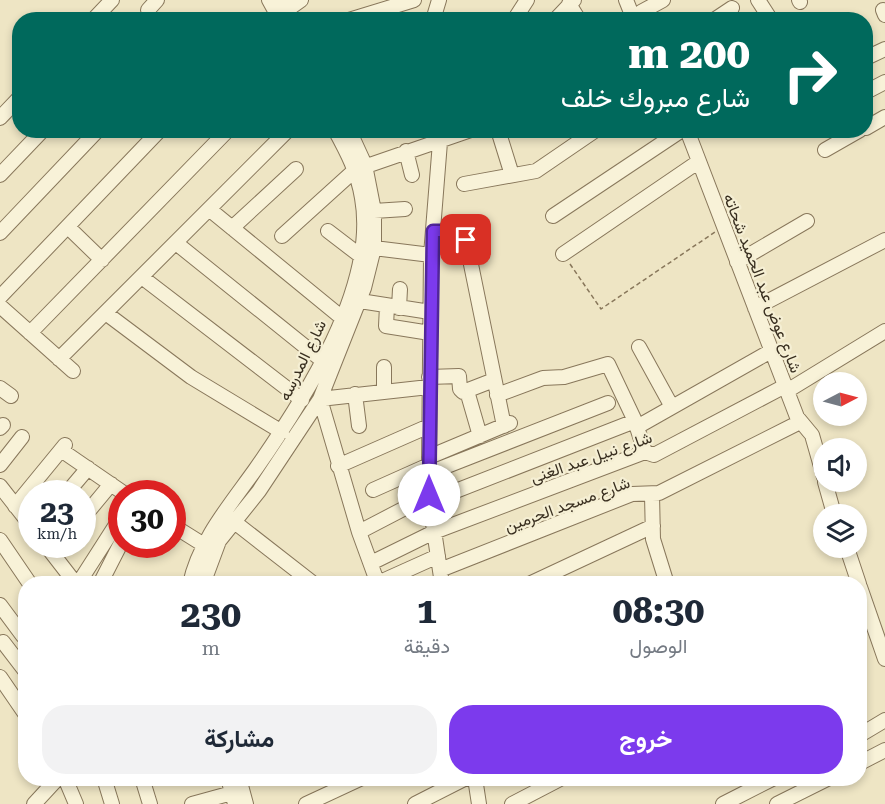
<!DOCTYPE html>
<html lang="ar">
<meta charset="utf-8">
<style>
:root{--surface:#fff;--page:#f2f2f3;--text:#1f2937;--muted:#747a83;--accent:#7c3aed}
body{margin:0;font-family:"Roboto Serif",Vazirmatn,serif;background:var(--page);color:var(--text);direction:rtl;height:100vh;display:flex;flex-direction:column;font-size:22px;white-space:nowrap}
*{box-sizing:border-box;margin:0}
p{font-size:20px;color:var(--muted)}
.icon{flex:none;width:33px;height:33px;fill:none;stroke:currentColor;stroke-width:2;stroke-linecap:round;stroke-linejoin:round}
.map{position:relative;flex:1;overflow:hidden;direction:ltr}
.panel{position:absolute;left:18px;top:576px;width:849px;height:210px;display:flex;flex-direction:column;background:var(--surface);border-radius:24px;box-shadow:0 3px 9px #0003;direction:rtl}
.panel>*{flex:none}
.guide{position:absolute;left:12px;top:12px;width:861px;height:126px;border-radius:24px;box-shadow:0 3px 9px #0003;direction:rtl;background:#00695c;color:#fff;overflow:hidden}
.needle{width:39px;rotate:84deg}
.buttons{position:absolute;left:813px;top:372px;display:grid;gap:12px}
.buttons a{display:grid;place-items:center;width:54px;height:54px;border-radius:50%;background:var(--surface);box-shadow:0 3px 9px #0003;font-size:30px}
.speed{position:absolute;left:18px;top:480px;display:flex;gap:12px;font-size:30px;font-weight:700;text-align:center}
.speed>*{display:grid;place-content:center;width:78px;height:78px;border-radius:50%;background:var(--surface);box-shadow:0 3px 9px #0003;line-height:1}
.speed small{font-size:15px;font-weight:400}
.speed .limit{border:9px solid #d22;background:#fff;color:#111}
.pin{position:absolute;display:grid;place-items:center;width:51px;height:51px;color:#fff;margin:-26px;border-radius:12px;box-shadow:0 3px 9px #0006}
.me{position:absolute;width:66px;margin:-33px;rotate:0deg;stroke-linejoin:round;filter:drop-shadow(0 0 4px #0008)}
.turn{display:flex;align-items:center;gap:21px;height:126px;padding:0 24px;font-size:27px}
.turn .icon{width:78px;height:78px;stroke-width:2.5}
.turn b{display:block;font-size:42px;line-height:51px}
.eta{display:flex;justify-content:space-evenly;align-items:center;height:102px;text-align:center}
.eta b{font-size:36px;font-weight:700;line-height:42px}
.button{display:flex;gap:12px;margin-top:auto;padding:12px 24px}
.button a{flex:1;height:69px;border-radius:24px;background:var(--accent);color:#fff;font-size:24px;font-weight:700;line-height:69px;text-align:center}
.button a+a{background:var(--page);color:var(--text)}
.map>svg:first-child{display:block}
</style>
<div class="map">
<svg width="885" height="804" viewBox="0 0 885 804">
<rect width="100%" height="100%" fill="#eee5c4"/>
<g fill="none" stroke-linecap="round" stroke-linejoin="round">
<defs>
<path id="minor" d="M269,0L280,20
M281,0L292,20
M626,0L634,20
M758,0L771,20
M799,0L800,2
M569,4L579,20
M148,10L157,0
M287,10L301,0
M883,10L885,15
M641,12L663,0
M516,17L527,0
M93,20L112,0
M349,20L414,0
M433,20L439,0
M555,20L574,0
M714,20L732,8
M866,58L885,49
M866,92L885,82
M0,118L20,97
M866,128L885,117
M498,130L512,175
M687,130L797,417L812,435L824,477
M440,142L431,255L429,465L432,517L442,584
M825,150L860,130
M406,151L412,175
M0,175L43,130
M464,184L536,171L596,130
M209,209L341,317
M374,211L405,209
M553,216L682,130
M68,227L102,260
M232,228L296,169
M328,231L362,257
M433,231H453L466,240L504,426
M0,233L98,130
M282,236L355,170L471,130
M176,243L323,361
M374,248L431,255
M563,254L698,162
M737,262L807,221
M143,278L302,400
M0,297L160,130
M360,301L430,312
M0,306L73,371
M387,306L386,326L430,333
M399,308L400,289
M755,308L885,240
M107,314L191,377L282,432
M30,333L228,130
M639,347L672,407
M59,359L288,130
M429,377L459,376L460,389L463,392L494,380
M0,388L11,396
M384,391V367
M467,391L480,436
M787,391L885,331
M355,394L359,426
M497,395L543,378L564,377L608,364L635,421L645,452
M637,427L771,351
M0,428L3,425
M61,450L125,494
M429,457L510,423
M0,465L22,437
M338,466L429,426
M429,473L608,403
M825,482L834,514
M0,486L32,527
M373,490L429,465
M66,494L88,468
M652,495L653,539L667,584
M430,501L635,421
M15,506L65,445
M228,517L314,584
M82,519L111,484
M172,525L204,545
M359,532L430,495
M0,540L30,584
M45,544L76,584
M847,548L859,584
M371,563L434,532L645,452L654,455L785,386
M440,570L632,494L659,493L800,422
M378,583L438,556
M78,584L119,520
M100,584L122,541
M190,584C199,541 230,505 255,470C304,400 378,286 362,198C358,173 347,152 335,130
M203,584L219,541L259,491L320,399L364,288L374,248V211L365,165L349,130
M378,584L359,532L320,399L429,387
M529,584L653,526
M860,587L885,659
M0,605L23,636
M3,642L26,672
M0,677L26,715
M860,735L885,720
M860,763L885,750
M65,778L76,804
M104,778L112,804
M142,778L150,804
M228,778L235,804
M239,778L246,804
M475,778L479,804
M34,804L58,778
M192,804L232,793
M306,804L362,778
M415,804L466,778
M512,804L562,778
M723,804L774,778
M777,804L829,778"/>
</defs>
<!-- minor casing -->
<use href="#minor" stroke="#88775b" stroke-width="16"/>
<!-- path -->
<path stroke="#88775b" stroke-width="1.5" stroke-dasharray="4.5 3" stroke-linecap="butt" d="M570,264L601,309L715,232"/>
<!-- minor -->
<use href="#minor" stroke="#f8f2d8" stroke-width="14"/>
</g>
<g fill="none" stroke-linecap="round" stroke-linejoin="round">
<defs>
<path id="route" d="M429,495L433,231H453L466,240"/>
</defs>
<!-- route casing -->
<use href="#route" stroke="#51269a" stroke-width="15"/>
<!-- route -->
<use href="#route" stroke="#7c3aed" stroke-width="10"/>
</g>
<g text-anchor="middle" stroke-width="4.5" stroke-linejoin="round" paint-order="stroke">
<!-- street labels -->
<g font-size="16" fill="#382e1f" stroke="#f5efd4">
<text transform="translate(763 283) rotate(69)" y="6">شارع عوض عبد الحميد شحاته</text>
<text transform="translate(302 360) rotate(-64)" y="6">شارع المدرسه</text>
<text transform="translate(591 457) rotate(-19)" y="6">شارع نبيل عبد الغنى</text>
<text transform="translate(567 504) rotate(-20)" y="6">شارع مسجد الحرمين</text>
</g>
</g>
</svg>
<div class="buttons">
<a><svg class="needle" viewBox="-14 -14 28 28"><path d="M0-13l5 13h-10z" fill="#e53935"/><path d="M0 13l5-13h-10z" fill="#747a83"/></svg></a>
<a><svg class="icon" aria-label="sound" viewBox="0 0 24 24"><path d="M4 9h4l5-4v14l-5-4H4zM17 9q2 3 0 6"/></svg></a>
<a><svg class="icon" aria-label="layers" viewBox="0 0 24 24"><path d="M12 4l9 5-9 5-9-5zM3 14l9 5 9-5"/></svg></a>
</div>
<div class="speed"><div>23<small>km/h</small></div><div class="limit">30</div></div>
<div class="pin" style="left:466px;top:240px;background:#d93025"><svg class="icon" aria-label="arrive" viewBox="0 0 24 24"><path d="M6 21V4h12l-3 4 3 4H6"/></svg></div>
<svg class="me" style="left:429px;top:495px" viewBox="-20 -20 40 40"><circle r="19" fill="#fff"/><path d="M0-13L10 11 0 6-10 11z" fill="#7c3aed"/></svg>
<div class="guide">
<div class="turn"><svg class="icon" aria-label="right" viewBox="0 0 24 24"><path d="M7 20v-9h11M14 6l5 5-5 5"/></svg><div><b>200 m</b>شارع مبروك خلف</div></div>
</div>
<section class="panel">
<div class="eta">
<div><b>08:30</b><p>الوصول</p></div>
<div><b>1</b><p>دقيقة</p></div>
<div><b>230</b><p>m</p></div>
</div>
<div class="button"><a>خروج</a><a>مشاركة</a></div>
</section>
</div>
